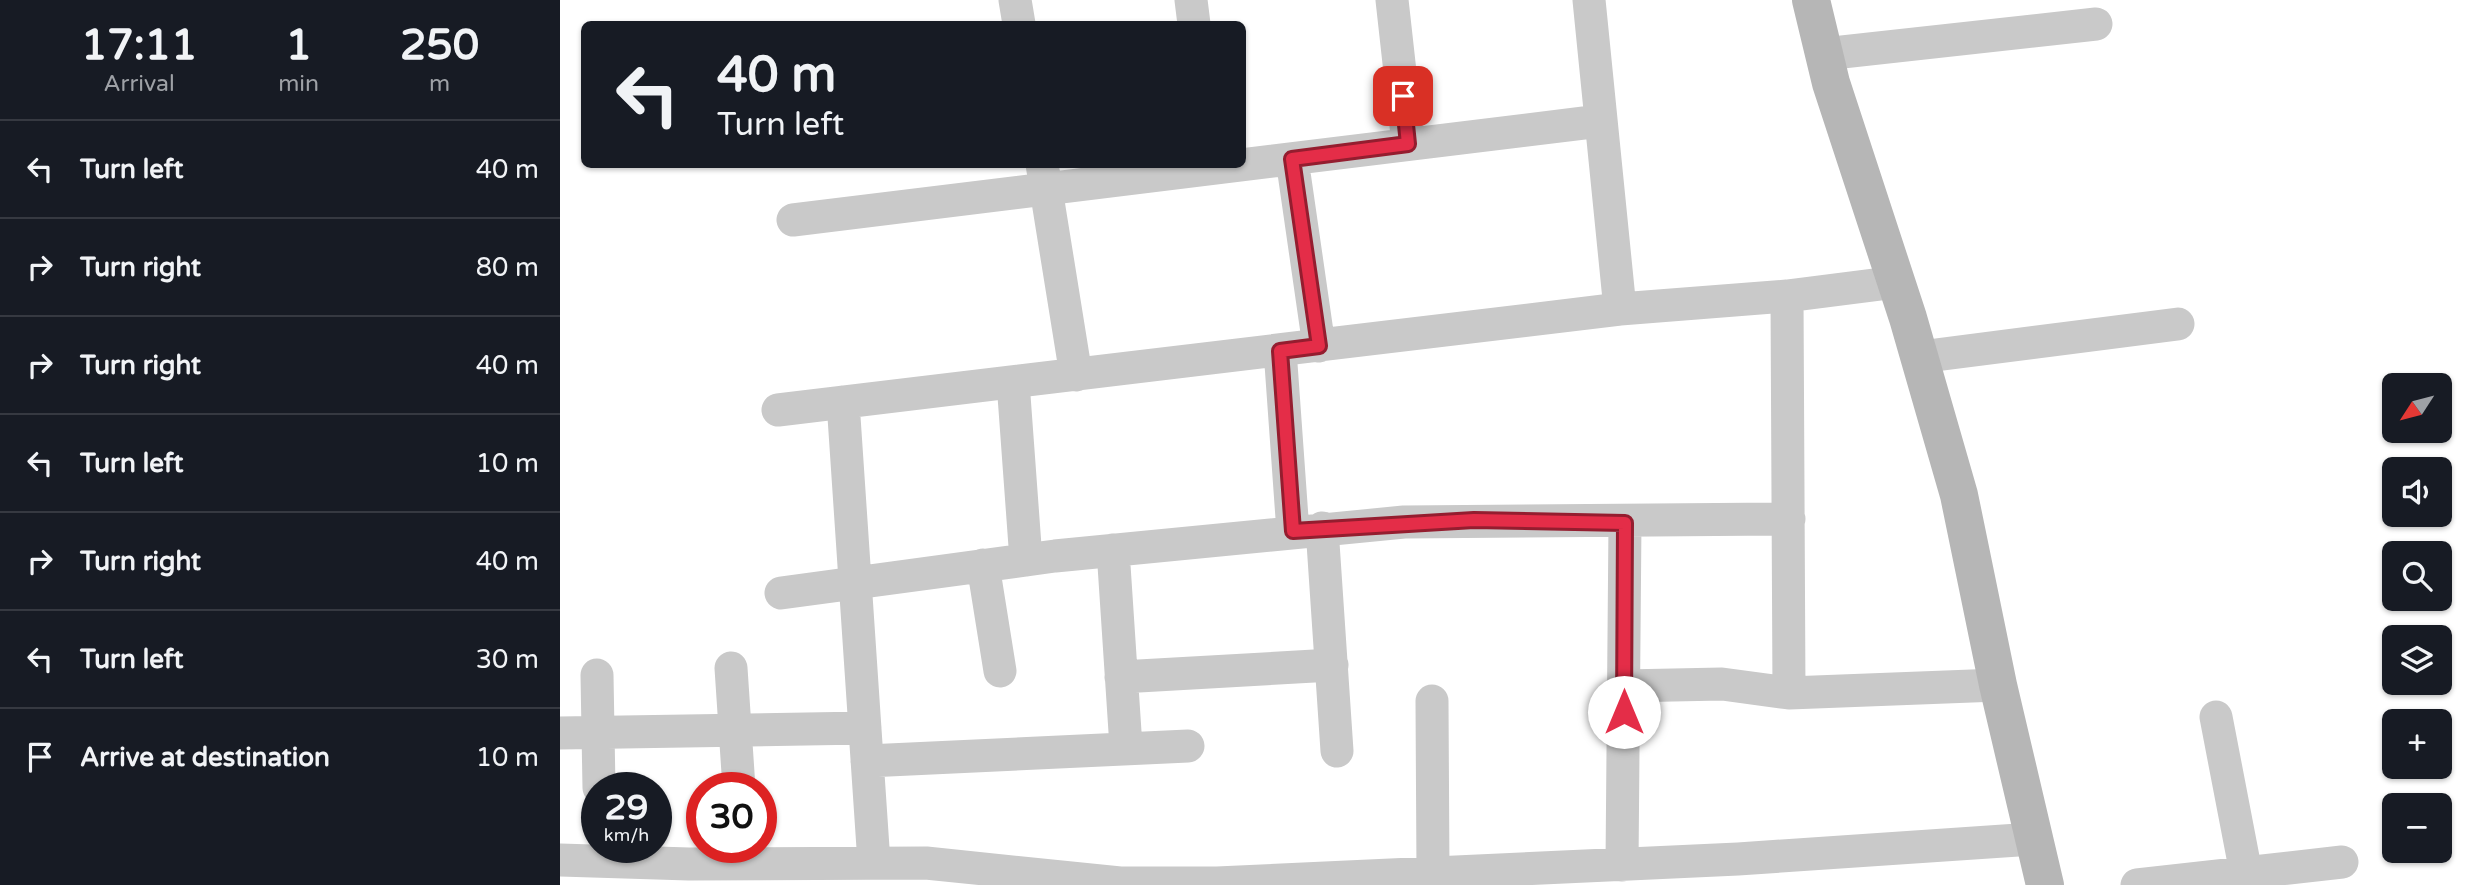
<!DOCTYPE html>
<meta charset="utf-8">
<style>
:root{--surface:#171b24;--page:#242831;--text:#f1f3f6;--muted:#9ea1a6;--line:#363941}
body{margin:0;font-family:"Varela Round",sans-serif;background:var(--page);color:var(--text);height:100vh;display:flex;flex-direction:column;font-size:26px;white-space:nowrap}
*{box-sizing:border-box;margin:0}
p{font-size:23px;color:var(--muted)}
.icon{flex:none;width:38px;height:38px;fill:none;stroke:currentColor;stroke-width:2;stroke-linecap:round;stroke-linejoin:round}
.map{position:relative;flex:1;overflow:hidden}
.details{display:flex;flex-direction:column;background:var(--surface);width:560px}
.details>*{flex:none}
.hud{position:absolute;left:21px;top:21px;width:665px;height:147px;border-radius:10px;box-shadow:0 2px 5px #0004;background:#171b24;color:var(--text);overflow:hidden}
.needle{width:46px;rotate:234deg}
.tools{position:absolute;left:1822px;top:373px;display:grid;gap:14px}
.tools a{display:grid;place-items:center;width:70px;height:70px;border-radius:10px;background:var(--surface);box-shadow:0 2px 5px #0004;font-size:35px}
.speed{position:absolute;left:21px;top:772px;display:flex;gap:14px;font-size:35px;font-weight:700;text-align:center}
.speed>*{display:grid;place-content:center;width:91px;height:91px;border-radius:50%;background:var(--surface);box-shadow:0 2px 5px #0004;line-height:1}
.speed small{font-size:18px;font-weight:400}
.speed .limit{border:10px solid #d22;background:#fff;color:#111}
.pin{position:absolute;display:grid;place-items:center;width:60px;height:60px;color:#fff;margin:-30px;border-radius:14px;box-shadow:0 4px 10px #0006}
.me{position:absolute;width:77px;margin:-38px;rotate:0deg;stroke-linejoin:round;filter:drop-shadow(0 0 5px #0008)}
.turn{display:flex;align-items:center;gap:24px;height:147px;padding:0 21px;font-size:32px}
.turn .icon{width:91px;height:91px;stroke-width:2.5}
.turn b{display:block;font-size:49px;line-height:60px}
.eta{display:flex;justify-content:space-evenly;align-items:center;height:119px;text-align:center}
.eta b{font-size:42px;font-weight:700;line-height:49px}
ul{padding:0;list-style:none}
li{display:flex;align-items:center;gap:21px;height:98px;padding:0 21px;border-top:2px solid var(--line)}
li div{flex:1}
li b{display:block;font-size:26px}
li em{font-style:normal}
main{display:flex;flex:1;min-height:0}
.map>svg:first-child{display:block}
</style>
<main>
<section class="details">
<div class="eta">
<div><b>17:11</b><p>Arrival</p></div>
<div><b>1</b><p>min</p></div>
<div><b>250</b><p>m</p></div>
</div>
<ul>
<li><svg class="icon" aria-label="left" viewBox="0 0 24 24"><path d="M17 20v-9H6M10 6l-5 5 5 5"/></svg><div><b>Turn left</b></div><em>40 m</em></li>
<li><svg class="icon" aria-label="right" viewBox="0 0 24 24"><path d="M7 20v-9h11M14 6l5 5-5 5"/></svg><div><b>Turn right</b></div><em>80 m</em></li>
<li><svg class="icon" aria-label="right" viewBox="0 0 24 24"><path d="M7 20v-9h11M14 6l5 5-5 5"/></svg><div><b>Turn right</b></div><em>40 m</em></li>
<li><svg class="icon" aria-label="left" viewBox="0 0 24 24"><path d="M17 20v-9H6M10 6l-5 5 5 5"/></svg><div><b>Turn left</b></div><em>10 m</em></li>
<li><svg class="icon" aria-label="right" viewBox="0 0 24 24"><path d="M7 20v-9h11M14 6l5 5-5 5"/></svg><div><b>Turn right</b></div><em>40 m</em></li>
<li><svg class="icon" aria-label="left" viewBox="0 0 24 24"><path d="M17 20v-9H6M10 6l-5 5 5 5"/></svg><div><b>Turn left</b></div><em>30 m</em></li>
<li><svg class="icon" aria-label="arrive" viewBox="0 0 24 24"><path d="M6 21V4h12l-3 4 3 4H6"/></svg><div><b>Arrive at destination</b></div><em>10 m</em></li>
</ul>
</section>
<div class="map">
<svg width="1913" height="885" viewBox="0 0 1913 885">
<rect width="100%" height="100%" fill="#fff"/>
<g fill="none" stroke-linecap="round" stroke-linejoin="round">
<!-- street -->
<path stroke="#c9c9c9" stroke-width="33" d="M455,0L459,24
M631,0L634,24
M832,0L848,144
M1029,0L1060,309
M1264,54L1536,24
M732,159L759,346
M482,164L516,375
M233,220L1040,121
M1227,296L1229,693
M720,350L733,532
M1360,357L1618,324
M453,382L466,560
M283,402L314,863
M218,410L1060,309L1227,296L1337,282
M762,528L777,751
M553,550L566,747
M423,565L440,671
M221,593L495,556L844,522L1229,519
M171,668L179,788
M37,675L39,788
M561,677L772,665
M1064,686L1162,684L1229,693L1438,685
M872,701L873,873
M1656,717L1686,873
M0,733L305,728
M307,761L628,746
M0,860L129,864L366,863L560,883H657L1178,859L1473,839
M1062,865L1065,522
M1577,885L1782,862"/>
<!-- secondary -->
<path stroke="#b6b6b6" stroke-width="38" d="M1251,0L1271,83L1348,318L1399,495L1438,685L1485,885"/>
</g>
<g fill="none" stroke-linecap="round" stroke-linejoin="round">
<defs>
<path id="route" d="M843,96L848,144L732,159L759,346L720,351L733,531L914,520L1065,523L1064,712"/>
</defs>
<!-- route casing -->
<use href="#route" stroke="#941d2f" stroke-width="18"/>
<!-- route -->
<use href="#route" stroke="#e42d48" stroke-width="12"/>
</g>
</svg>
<div class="tools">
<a><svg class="needle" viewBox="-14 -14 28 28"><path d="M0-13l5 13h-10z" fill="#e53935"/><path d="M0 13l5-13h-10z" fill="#9ea1a6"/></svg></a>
<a><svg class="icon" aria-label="sound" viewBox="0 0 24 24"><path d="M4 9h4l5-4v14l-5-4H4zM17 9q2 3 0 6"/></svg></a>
<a><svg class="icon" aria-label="search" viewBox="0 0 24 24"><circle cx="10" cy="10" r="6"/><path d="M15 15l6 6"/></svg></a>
<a><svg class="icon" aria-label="layers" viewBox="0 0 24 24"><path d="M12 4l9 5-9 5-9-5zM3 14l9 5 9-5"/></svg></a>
<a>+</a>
<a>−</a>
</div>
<div class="speed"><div>29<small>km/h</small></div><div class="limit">30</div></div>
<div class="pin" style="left:843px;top:96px;background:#d93025"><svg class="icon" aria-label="arrive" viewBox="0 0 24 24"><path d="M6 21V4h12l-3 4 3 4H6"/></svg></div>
<svg class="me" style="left:1064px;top:712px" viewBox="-20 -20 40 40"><circle r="19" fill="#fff"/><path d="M0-13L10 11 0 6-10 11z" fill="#e42d48"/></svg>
<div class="hud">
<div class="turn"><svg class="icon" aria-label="left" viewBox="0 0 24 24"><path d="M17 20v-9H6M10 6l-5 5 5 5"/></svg><div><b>40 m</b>Turn left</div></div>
</div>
</div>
</main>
